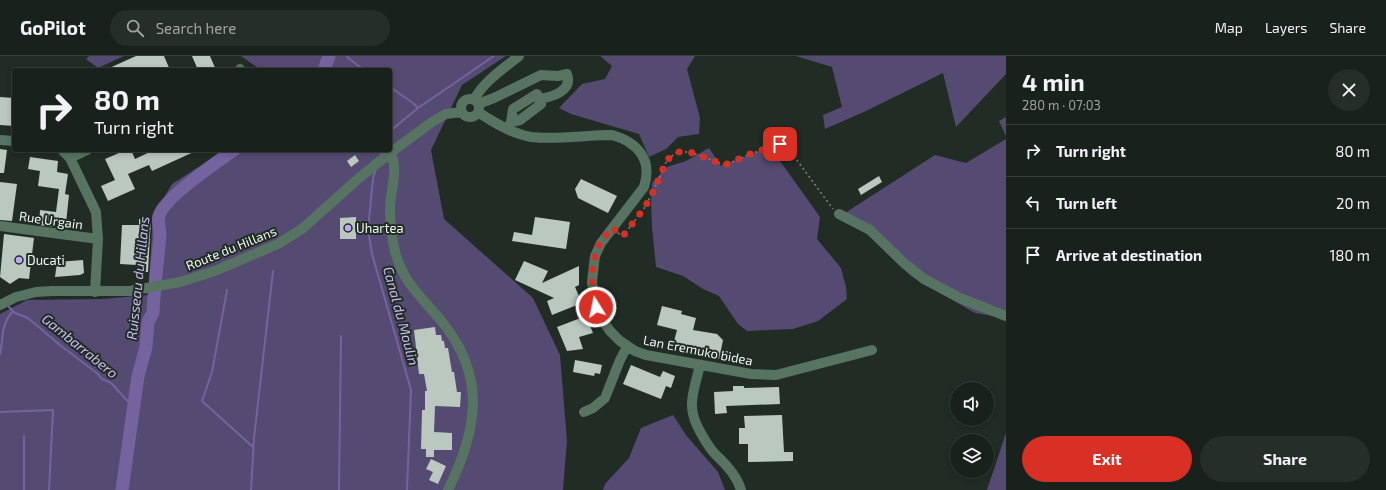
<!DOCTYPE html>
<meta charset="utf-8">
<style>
:root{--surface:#19211c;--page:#262e29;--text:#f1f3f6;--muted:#9fa3a3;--line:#373e3b;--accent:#d93025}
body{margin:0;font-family:"Exo 2",sans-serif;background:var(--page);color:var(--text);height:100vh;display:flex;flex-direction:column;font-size:15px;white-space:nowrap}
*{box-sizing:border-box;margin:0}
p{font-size:13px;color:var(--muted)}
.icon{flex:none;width:22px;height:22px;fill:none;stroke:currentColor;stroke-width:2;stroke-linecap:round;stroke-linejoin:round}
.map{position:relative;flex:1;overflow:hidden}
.panel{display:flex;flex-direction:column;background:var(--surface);width:380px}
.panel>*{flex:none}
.guide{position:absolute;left:12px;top:12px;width:380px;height:84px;border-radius:4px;box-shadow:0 2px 6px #0003,0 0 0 1px var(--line);background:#19211c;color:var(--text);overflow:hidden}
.buttons{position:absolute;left:950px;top:326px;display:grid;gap:8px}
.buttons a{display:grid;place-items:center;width:44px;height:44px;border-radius:50%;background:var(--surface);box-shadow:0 2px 6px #0003,0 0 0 1px var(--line);font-size:20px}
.pin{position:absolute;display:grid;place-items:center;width:34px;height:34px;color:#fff;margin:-17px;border-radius:8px;box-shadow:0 2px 6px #0006}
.me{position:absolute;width:44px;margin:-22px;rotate:350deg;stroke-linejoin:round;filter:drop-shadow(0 0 3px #0008)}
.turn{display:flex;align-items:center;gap:14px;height:84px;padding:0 16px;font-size:18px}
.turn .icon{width:52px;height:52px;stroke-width:2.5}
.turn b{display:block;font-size:28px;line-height:34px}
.round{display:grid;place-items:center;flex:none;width:42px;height:42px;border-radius:21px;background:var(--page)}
.overview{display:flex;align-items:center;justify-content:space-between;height:68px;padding:0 16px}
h1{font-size:24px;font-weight:700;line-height:30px}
.primary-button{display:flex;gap:8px;margin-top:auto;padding:8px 16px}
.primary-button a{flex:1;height:46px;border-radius:24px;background:var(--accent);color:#fff;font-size:16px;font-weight:700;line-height:46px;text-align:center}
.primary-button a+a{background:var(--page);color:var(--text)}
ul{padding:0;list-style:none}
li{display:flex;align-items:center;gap:12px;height:52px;padding:0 16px;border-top:1px solid var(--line)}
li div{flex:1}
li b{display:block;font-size:15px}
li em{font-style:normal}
header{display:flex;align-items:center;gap:24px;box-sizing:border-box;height:56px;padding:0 20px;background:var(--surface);border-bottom:1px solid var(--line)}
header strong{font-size:19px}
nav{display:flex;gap:22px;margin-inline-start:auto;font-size:14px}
.search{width:280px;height:36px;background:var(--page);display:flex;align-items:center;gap:10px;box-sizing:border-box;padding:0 14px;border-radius:22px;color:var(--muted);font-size:15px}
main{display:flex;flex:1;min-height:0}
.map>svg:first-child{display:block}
</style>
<header>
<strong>GoPilot</strong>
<div class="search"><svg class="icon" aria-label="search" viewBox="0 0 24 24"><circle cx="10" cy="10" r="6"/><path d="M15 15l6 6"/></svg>Search here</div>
<nav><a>Map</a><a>Layers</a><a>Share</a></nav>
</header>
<main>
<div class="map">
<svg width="1006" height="434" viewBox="0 0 1006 434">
<rect width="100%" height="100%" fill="#212c25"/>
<!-- green -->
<path fill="#554a71" d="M89,0H124L98,12L86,3Z
M241,0H506L462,29L431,94L444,163L533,242L560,299L567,385L563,434H0V258L27,244L102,243L148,239L153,160L172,128L225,94H390V14H261Z
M600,0H695L687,13L700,62L699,78L678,81L666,93L649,101L639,78L571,58L559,52L582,28L605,23L612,10Z
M796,0H1006V18L956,71L943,17L866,55L825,73L823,59L842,51L832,11Z
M1006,61V80L999,65Z
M1006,83V262L975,257L911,220L845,157L935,99L966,107Z
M770,91L820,161L817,183L841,212L846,231L847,243L818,265L793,273L747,275L738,268L719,240L703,233L683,220L656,211L652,171L651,145L652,127L667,111L686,105L709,92L721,110Z
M673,359L686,379L718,416L725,434H603L605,428L629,402L641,372Z
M1006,377V434H987Z"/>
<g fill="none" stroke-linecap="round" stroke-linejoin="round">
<!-- stream -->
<path stroke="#7563a0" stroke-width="2" d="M347,1L364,14
M390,31L413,47L418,52
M390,75L418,52L494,0
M380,101L382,94
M376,112L373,123L368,174L372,198L411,334L407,434
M227,234L212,316L202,345L253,391
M9,251L15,257L28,262L60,289L98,318L102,323L111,327L134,352
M0,298C4,280 0,270 13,255
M0,356L53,354L49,434
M24,380V434
M251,434L254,382L273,215
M339,434L341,280"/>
<!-- river -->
<path stroke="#7563a0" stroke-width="13" d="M324,14L329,0
M122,434L138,320L146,291L148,266L153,257C154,231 158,205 160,178C160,173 157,165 159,160C163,143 218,105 234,94"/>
</g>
<!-- building -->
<path fill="#bac8bf" d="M136,0H164L170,14H105Z
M192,0H210L216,14H198Z
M0,41L14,42V70L0,69Z
M0,93L7,94L4,117H0Z
M126,94H131L135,103L154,94H198L152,115L149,109L128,118L135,133L108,145L101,130L115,124L105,103Z
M355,99L359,105L351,111L347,105Z
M30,101L58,105L57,116L68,118L65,138L69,139L66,167L54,165V171L39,169L40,154L56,156L59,133L38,130L40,115L28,113Z
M879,120L882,126L861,139L858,133Z
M581,123L617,140L608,157L578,142L575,133Z
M0,126L17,128L12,165L0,164Z
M356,161V183H340V162Z
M535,161L570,166L566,193L512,185L514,176L532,179Z
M145,162H151L148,216H136L137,209L120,208L122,169H139V163H145Z
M4,178L34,182L29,223L19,222L10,228L0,221Z
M83,204L84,217L80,219L55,221L57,206Z
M524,205L548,215L542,227L579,210V229L575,231L582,247L552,259L547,245L554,242L515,224Z
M662,250L682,255L681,258L696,262L693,274L717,278L723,284L721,294L730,296L728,304L714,302V298L673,289L677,274L657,269Z
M586,260L593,277L579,281L583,293L567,295L557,271Z
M435,271L436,279H441L442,285H444L445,292H448L452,316H454L457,336H461L460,351L435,350L434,376L452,377V394H434V401H426V393H421L422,354H425V335H427L424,318H419L414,274Z
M575,304L602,309L600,318L595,317L594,320L573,316Z
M631,309L660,321L663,315L675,320L671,332L666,330L661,343L623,328Z
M733,330H744V332L779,331L780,348L726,350L727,357L715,358L714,336L733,335Z
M782,359L784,396H793V405L748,406V388H739V372H745L744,360Z
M431,403L446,410L438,428L429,424L433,416L426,413Z"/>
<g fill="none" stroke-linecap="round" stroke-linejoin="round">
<!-- path -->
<path stroke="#7e8781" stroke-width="1.5" stroke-dasharray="2 3" stroke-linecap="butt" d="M618,177L623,180L645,151L654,134L667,104L677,96H690L725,109L750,98L780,88L788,92L833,153"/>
<!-- minor -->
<path stroke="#577462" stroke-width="10" d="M240,14V13
M461 52a9 9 0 1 1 18 0a9 9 0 1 1-18 0Z
M474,44C483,26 503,13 519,0
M478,48L494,42L541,19L558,20L567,18C573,35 552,41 539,43
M478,56C493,66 512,78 531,81C555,84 587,79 612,79C637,86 653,103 644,131L601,187L595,200L592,226L594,242L600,261L610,275L620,285L635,295L646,299L751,318L776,319L872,294
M508,73L511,66L513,53L537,38L541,48L520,64L511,66
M0,84L14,85
M62,94L70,102L96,156L98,183L95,236
M390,97C399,110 391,134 390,150C390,165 391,180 395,195C403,228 423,242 443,267C487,322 477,375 448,434
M70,102L87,94
M839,158L870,174L904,207L924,223L960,242L1006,260
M0,170L98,183
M0,249L16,241L36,236L52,235H130L180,226L215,215L278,188L302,173L359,122L390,97L432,66L446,58L461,56
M700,309C693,339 685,351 702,379C706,386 711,394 716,399C727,409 737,420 741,434
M584,356L593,352L605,342L620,304L627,291"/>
</g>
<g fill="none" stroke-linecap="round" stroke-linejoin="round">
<!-- route -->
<path stroke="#d93025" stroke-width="7" stroke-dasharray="0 12.6" d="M596,251C591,231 590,207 600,187C603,182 608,177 612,172L623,180L645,151L654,134L667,104L677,96H690L725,109L750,98L780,88"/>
</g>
<!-- markers -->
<g fill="#bea9f5" stroke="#212c25" stroke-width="1.5">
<circle cx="348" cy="172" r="4"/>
<circle cx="19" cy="204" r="4"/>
</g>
<g text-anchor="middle" stroke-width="4" stroke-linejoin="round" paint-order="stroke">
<!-- street labels -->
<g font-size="13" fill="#f0f7f2" stroke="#212c25">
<text transform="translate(51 164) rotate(8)" y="5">Rue Urgain</text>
<text transform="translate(231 192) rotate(-22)" y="5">Route du Hillans</text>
<text transform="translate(698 294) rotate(11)" y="5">Lan Eremuko bidea</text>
</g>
<!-- poi labels -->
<g font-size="13" fill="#f0f7f2" stroke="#212c25" text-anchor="start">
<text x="356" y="177">Uhartea</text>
<text x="27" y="209">Ducati</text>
</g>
<!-- water labels -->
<g font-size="14" font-style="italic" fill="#cabcf2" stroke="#212c25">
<text transform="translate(138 222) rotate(-84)" y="5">Ruisseau du Hillans</text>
<text transform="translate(401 260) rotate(75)" y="5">Canal du Moulin</text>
<text transform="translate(80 290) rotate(39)" y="5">Gambarrabero</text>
</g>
</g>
</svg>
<div class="buttons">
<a><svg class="icon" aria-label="sound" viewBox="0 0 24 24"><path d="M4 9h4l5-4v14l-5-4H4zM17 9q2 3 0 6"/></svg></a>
<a><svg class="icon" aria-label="layers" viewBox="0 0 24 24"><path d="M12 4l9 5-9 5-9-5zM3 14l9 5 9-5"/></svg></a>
</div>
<div class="pin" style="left:780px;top:88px;background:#d93025"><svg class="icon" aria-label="arrive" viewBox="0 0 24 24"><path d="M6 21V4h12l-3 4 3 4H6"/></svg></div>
<svg class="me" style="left:596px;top:251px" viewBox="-20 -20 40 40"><circle r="17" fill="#d93025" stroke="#fff" stroke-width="3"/><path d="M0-11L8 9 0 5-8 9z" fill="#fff"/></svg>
<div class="guide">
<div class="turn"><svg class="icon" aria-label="right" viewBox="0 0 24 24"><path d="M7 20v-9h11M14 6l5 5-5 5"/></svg><div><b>80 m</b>Turn right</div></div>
</div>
</div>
<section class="panel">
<div class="overview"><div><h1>4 min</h1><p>280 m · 07:03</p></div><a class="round"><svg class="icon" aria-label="close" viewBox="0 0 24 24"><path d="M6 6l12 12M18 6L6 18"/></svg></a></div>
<ul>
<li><svg class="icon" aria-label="right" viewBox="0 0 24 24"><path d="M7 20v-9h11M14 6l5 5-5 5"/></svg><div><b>Turn right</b></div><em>80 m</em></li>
<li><svg class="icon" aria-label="left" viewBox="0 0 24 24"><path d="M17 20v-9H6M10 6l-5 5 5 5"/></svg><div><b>Turn left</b></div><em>20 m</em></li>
<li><svg class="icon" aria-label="arrive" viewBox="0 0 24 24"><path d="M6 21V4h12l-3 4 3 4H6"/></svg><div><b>Arrive at destination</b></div><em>180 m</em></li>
</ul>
<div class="primary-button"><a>Exit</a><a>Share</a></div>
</section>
</main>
